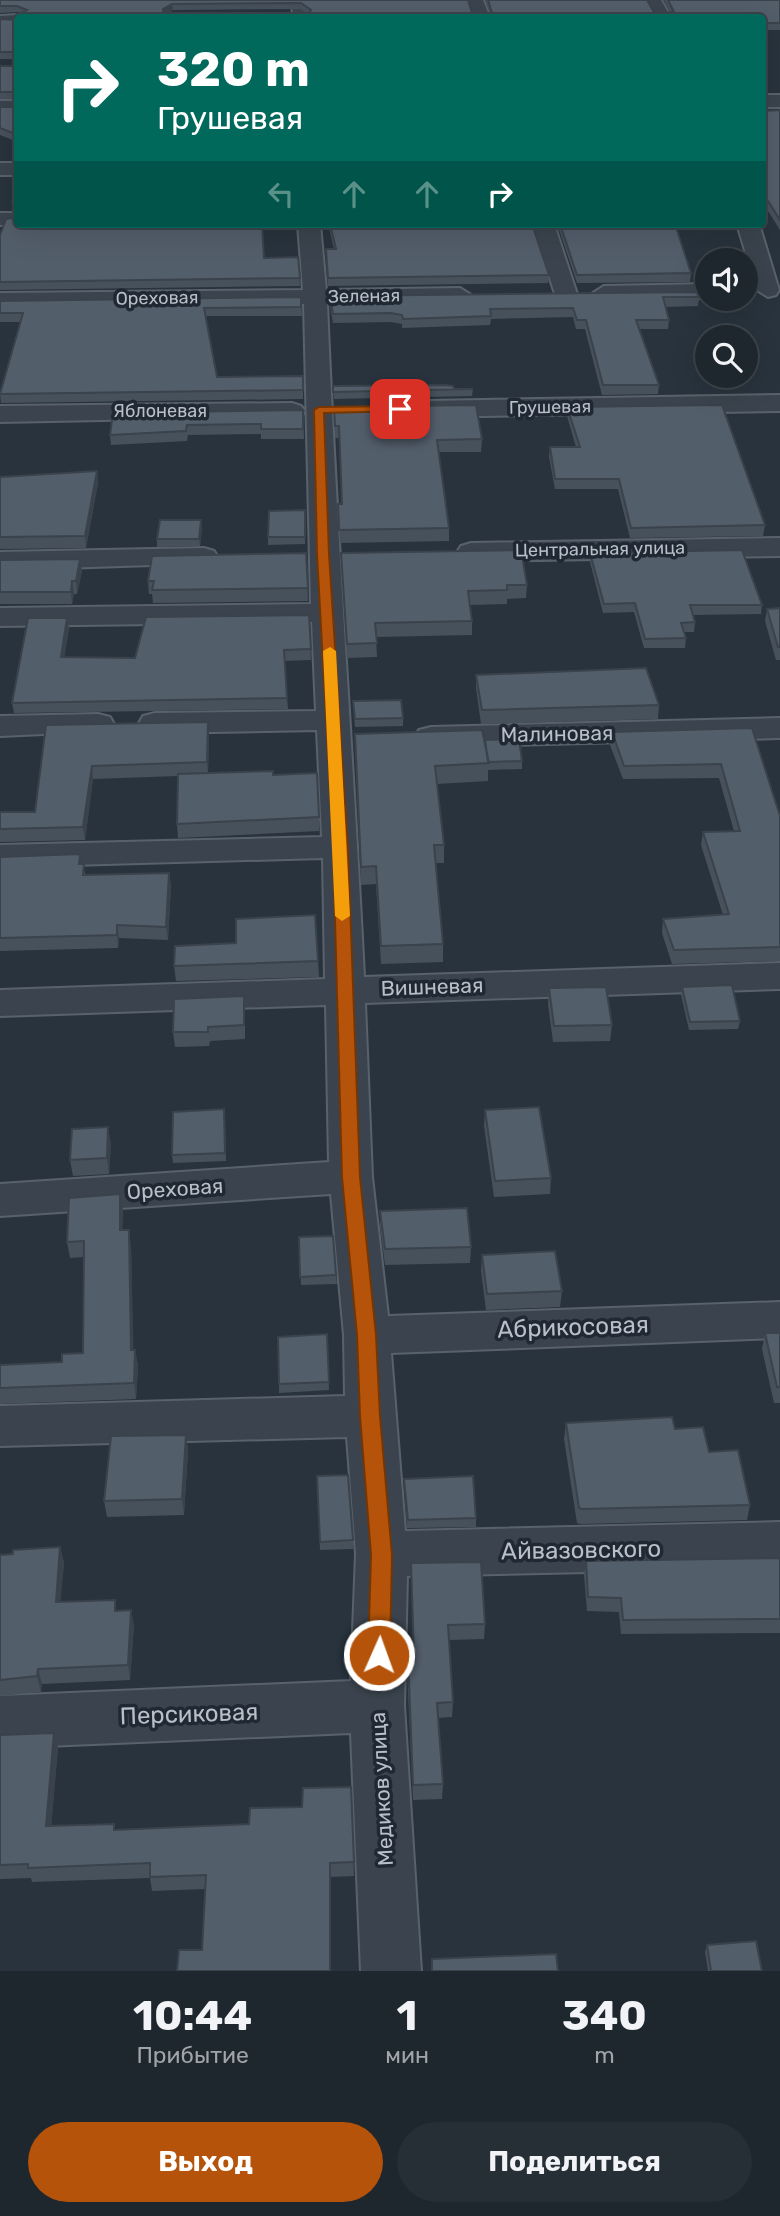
<!DOCTYPE html>
<html lang="ru">
<meta charset="utf-8">
<style>
:root{--surface:#1e262e;--page:#262e36;--text:#f1f3f6;--muted:#a1a5aa;--line:#3c434a;--accent:#b45309}
body{margin:0;font-family:Rubik,sans-serif;background:var(--page);color:var(--text);height:100vh;display:flex;flex-direction:column;font-size:26px;white-space:nowrap}
*{box-sizing:border-box;margin:0}
p{font-size:23px;color:var(--muted)}
.icon{flex:none;width:38px;height:38px;fill:none;stroke:currentColor;stroke-width:2;stroke-linecap:round;stroke-linejoin:round}
.map{position:relative;height:1971px;overflow:hidden}
.side{display:flex;flex-direction:column;background:var(--surface);flex:1}
.side>*{flex:none}
.banner{position:absolute;left:14px;top:14px;width:752px;height:214px;border-radius:7px;box-shadow:0 7px 28px #0002,0 0 0 2px var(--line);background:#00695c;color:#fff;overflow:hidden}
.controls{position:absolute;left:695px;top:248px;display:grid;gap:14px}
.controls a{display:grid;place-items:center;width:63px;height:63px;border-radius:50%;background:var(--surface);box-shadow:0 7px 28px #0002,0 0 0 2px var(--line);font-size:35px}
.pin{position:absolute;display:grid;place-items:center;width:60px;height:60px;color:#fff;margin:-30px;border-radius:14px;box-shadow:0 4px 10px #0006}
.me{position:absolute;width:77px;margin:-38px;rotate:2deg;stroke-linejoin:round;filter:drop-shadow(0 0 5px #0008)}
.turn{display:flex;align-items:center;gap:24px;height:147px;padding:0 28px;font-size:32px}
.turn .icon{width:91px;height:91px;stroke-width:2.5}
.turn b{display:block;font-size:49px;line-height:60px}
.lanes{display:flex;align-items:center;height:66px;padding:0 28px;background:#0003;justify-content:center;gap:35px;direction:ltr}
.lanes .off{opacity:.35}
.eta{display:flex;justify-content:space-evenly;align-items:center;height:119px;text-align:center}
.eta b{font-size:42px;font-weight:700;line-height:49px}
.button{display:flex;gap:14px;margin-top:auto;padding:14px 28px}
.button a{flex:1;height:80px;border-radius:42px;background:var(--accent);color:#fff;font-size:28px;font-weight:700;line-height:80px;text-align:center}
.button a+a{background:var(--page);color:var(--text)}
.map>svg:first-child{display:block}
</style>
<div class="map">
<svg width="780" height="1971" viewBox="0 0 780 1971">
<rect width="100%" height="100%" fill="#28333d"/>
<g fill="none" stroke-linecap="round" stroke-linejoin="round">
<defs>
<path id="street" d="M292,0H308L309,18H293Z
M467,0H483L490,18H473Z
M645,0H661L671,18H654Z
M18,15L25,18H18V25L0,26V16Z
M763,95H780V107H763Z
M0,101H18V113H0Z
M0,163H18V175H0Z
M0,213H18V224H23L0,225Z
M298,224H320L326,290L460,288L471,295L460,302L327,303C336,529 353,752 364,977L780,963V989L365,1003L372,1177L388,1316L780,1302V1338L391,1353L405,1531L780,1522V1568L407,1576L404,1706L421,1971H361L351,1733L0,1748V1696L351,1681L356,1554L347,1437L0,1446V1406L345,1396L344,1335L331,1194L0,1216V1184L329,1162L326,1005L0,1016V990L325,979L323,858L0,867V845L322,837L317,730L155,733L143,730L139,723L143,716L155,713L316,711L312,622L0,626V608L311,604L304,304L0,307V293L303,290Z
M532,224H554L577,294L574,299L566,301L555,294Z
M737,224H759L779,290L776,295L768,297L757,290Z
M707,284V298L604,300L593,293L604,286Z
M780,395V411L426,417L417,414L413,409L417,404L426,401Z
M292,403L301,406L305,411L301,416L0,422V406Z
M780,538V556L471,561L461,558L457,552L461,546L471,543Z
M204,548L214,551L218,557L214,563L0,570V552Z
M98,714L110,717L114,724L110,731L0,736V716Z
M780,718V738L431,747L419,744L415,737L419,730L431,727Z"/>
</defs>
<!-- street casing -->
<use href="#street" stroke="#59626b" stroke-width="4"/>
<!-- street -->
<use href="#street" fill="#3b444e" fill-rule="evenodd"/>
</g>
<!-- wall -->
<path fill="#47515c" fill-rule="evenodd" d="M0,0H468L472,13H490L485,0H647L655,14L670,12L664,0H780V30H763V18L20,14L18,12L0,13ZM301,9L306,13H169L173,10Z
M0,19L18,20V59H0Z
M0,66H18V99H0Z
M0,107H18V142L0,135Z
M780,110V230L763,203V111Z
M18,185V211L13,210L12,202Z
M328,224H360L361,229L425,227V224H532L549,275L548,283L328,286L326,249H334Z
M557,224H675L691,273L690,282L577,283Z
M0,235L264,258L298,257L300,286L0,290Z
M330,296L699,297L698,306L665,307L669,320L668,329H640L659,385L658,394L602,395L585,329H576L573,317L491,319L490,325L402,328V324L391,322L333,323L330,306Z
M301,297L302,316H206L217,377L303,376V399L1,403L0,393L20,322H0V301Z
M333,386L473,389L472,396L334,399Z
M334,407L482,439L481,452H438L449,528V541L340,543L338,504H342L339,438H335Z
M567,407L765,525L763,536L630,538L618,489H555L549,457L550,447H576L567,416Z
M303,410L304,439H261V434L188,435L187,441L111,445L110,435Z
M97,471L98,483L86,548L0,549V477Z
M305,510V544L268,545V537Z
M202,527L200,546L157,547V539Z
M306,553L308,601L153,603L152,594H149L148,581Z
M341,553L527,585L526,598L507,599V604L470,605L472,621V635L376,637L377,657L347,658Z
M590,553L762,605L761,614L693,615L695,622L694,632H684L686,638L685,648H644L634,612L603,613L590,562Z
M80,559L82,571L77,594H74L72,604H0V560Z
M780,608V660H776L765,621L767,609Z
M309,615L311,660L284,661L288,709L14,713L12,703L67,618L69,628L64,657L135,658Z
M476,675L659,705L658,719L481,724L476,688Z
M353,701L403,718V726L355,727Z
M46,725L209,735L208,773L273,775L319,817V831L178,838L177,824L178,776L93,779L85,840L0,842V812H35Z
M752,728L780,816V961L672,964L662,933L663,919L723,915L701,845L703,832L734,831L719,778L623,779L610,745L612,732Z
M355,734L485,744L522,761V769L488,770V781L437,784L444,845V863H435L443,944V962L381,964L376,884L361,885Z
M0,857L81,864L86,875L169,873L171,886L168,940L119,938L118,948L0,951Z
M236,943L318,961L319,977L176,981L174,966Z
M682,987L740,1021L738,1029L689,1030L681,995Z
M549,988L612,1025L610,1041L553,1042L548,1004Z
M245,1010V1039L210,1041L209,1046L175,1047L173,1032Z
M485,1110L551,1178L550,1194L494,1197L484,1126Z
M225,1117L226,1161L173,1163L172,1155Z
M111,1143L109,1174L73,1176L70,1160Z
M123,1210L122,1230L131,1246L133,1350H135L138,1366L136,1399L0,1404V1365L62,1362L83,1353L84,1257L70,1258L67,1242Z
M380,1211L471,1247L470,1263L385,1265L380,1227Z
M299,1237L336,1275L337,1284L301,1285Z
M482,1255L562,1291L560,1307L486,1310L481,1271Z
M765,1333H780V1403H774L762,1349Z
M327,1334L329,1390L279,1393V1384Z
M566,1423L675,1429L709,1452L750,1505L747,1520L580,1524L577,1523L564,1439Z
M186,1435L188,1451L184,1515L107,1517L104,1501Z
M317,1476L353,1540V1549L320,1550Z
M404,1479L476,1518V1527L407,1528Z
M60,1547L64,1563L60,1602L117,1611L134,1625L130,1680L42,1684L41,1692L0,1696V1555Z
M780,1558V1633L621,1634L619,1612L587,1611L584,1575L586,1561Z
M411,1563L485,1624L484,1639L449,1640L453,1702L452,1717L438,1718L443,1784L442,1799L413,1800L407,1670L408,1655H413Z
M54,1733L58,1748L51,1826L115,1830L249,1824L302,1807L351,1787L354,1876L330,1877L202,1950L205,1889L152,1891L150,1878L32,1882L31,1878L0,1879V1735Z
M707,1945L762,1971H708L705,1952Z"/>
<!-- shaded-wall -->
<path fill="#3a424b" d="M172,4L173,10L164,16L163,18V9Z
M97,471L98,483L86,548L85,536Z
M201,520L202,527L200,546L199,539Z
M80,559L82,571L77,594L76,581Z
M72,581L74,594L72,604L71,592Z
M67,618L69,628L63,667L61,657Z
M208,722L209,735L208,775L207,762Z
M92,766L93,779L85,840L83,827Z
M169,873L171,886L168,940L166,927Z
M117,925L119,938L118,948L117,935Z
M108,1127L111,1143L109,1174L107,1158Z
M120,1194L123,1210L122,1247L120,1230Z
M129,1230L131,1246L134,1366L131,1350Z
M135,1350L138,1366L136,1399L134,1383Z
M186,1435L188,1451L184,1515L182,1499Z
M60,1547L64,1563L59,1618L56,1602Z
M131,1610L134,1625L130,1680L128,1665Z
M38,1669L42,1684L41,1692L37,1676Z
M54,1733L58,1748L50,1841L46,1826Z"/>
<!-- building -->
<path fill="#535e6b" stroke="#3a424b" stroke-width="2" fill-rule="evenodd" d="M0,0H468L472,13H492L488,0H647L655,14L674,12L668,0H780V23H763V18H18L20,14L27,10L17,6H0ZM301,3L311,10L309,13H163V9L172,4Z
M0,19L18,20V52H0Z
M0,66H18V92H0Z
M0,107H18V135L0,128Z
M780,110V220L763,193V111Z
M18,185V203L12,202Z
M18,217V224H262L264,258L298,257L300,278L0,282V235L6,219Z
M330,224H360L361,229L427,227L426,224H532L549,275L328,278L326,249H336Z
M560,224H675L691,273L577,275Z
M697,292L699,297H663L669,320H636L659,385H603L586,320H577L573,308L490,309L491,316L403,319L402,315L391,313L333,314L330,296Z
M301,297V307L204,308L217,377L303,376V390L0,394L23,313H0V301Z
M445,385L453,386L454,389H473L333,392V386Z
M476,405L482,439L437,440L449,528L339,530L338,504H342L339,426H335L334,407Z
M722,405L765,525L631,528L619,479H555L550,447H580L567,407Z
M303,410V429H261V424L187,425L186,431L110,435L113,413Z
M97,471L85,536L0,537V477Z
M305,510V537H268L269,511Z
M160,520H201L199,539H157Z
M521,550L527,585H507V590L468,591L472,621L375,623L377,643L347,644L341,553Z
M742,550L762,605H690L695,622L681,623L686,638L645,639L635,603L604,604L590,553Z
M306,553L308,588L152,590L154,581H148L152,556Z
M80,559L76,581H72L71,592H0V560Z
M780,608V647H778L767,609Z
M309,615L311,649L284,650L287,698L12,703L28,618H67L61,657L135,658L146,617Z
M646,668L659,705L482,710L476,675Z
M401,700L403,718L355,719L353,701Z
M208,722L207,762L92,766L83,827L0,829V812H35L46,725Z
M752,728L780,816V947L674,950L663,919L729,914L703,832L740,831L721,764L624,766L612,732Z
M482,730L489,763L435,766L444,845H434L443,944L381,946L376,866L361,867L355,734Z
M519,739L522,761L488,762L485,740Z
M273,771V775L317,773L319,817L177,824L178,774Z
M80,854L79,864H84L83,875L169,873L166,927L117,925V935L0,938V857Z
M315,915L318,961L174,966L175,946L236,943V919Z
M732,985L740,1021L690,1022L682,987Z
M606,987L612,1025L554,1026L549,988Z
M244,996V1025L208,1027V1032H173L174,999Z
M539,1107L551,1178L495,1181L485,1110Z
M224,1109L225,1153L172,1155L173,1112Z
M108,1127L107,1158L70,1160L72,1129Z
M120,1194V1230H129L131,1350H135L134,1383L0,1388V1365L62,1362V1354L83,1353L84,1241L67,1242L69,1198Z
M467,1208L471,1247L385,1249L380,1211Z
M333,1236L336,1275L300,1277L299,1237Z
M555,1251L562,1291L487,1294L482,1255Z
M765,1333H780V1387H777Z
M327,1334L329,1382L279,1384L278,1337Z
M672,1417L675,1429L703,1427L709,1452L738,1450L750,1505L582,1509L579,1508L566,1423Z
M186,1435L182,1499L104,1501L111,1436Z
M348,1475L353,1540L320,1542L317,1476Z
M473,1476L476,1518L408,1520L404,1479Z
M60,1547L56,1602L115,1600V1611L131,1610L128,1665L38,1669L37,1676L0,1680V1555L13,1554V1550Z
M780,1558V1619L623,1620L621,1598L588,1597L586,1561Z
M481,1562L485,1624L448,1625L453,1702L437,1703L443,1784L413,1785L408,1655H414L411,1563Z
M54,1733L46,1826L114,1824V1830L249,1824L250,1808L302,1807L303,1788L351,1787L354,1862L330,1863V1971H177L179,1950H202L206,1875L150,1877V1863L28,1868V1864L0,1865V1735Z
M756,1941L762,1971H711L707,1945Z
M556,1954L558,1971H432V1959Z"/>
<!-- route -->
<path fill="#b45309" stroke="#753606" stroke-width="2" d="M400,406L406,409L404,411L324,413L329,554L348,847L360,1177L376,1335L380,1416L392,1555L390,1655L387,1662L379,1665L371,1662L368,1655L371,1555L360,1416L357,1335L342,1177L333,847L317,554L314,410L319,407Z"/>
<!-- slow -->
<path fill="#f59e0b" d="M330,647L336,651L350,916L342,921L335,916L323,651Z"/>
<g text-anchor="middle" stroke-width="7" stroke-linejoin="round" paint-order="stroke">
<!-- far-street labels -->
<g font-size="18" fill="#b8bfc8" stroke="#202933">
<text transform="translate(364 296) rotate(-1)" y="6">Зеленая</text>
<text transform="translate(157 298) rotate(-1)" y="6">Ореховая</text>
<text transform="translate(550 407) rotate(-1)" y="6">Грушевая</text>
<text x="160" y="417">Яблоневая</text>
<text transform="translate(600 549) rotate(-1)" y="6">Центральная улица</text>
</g>
<!-- street labels -->
<g font-size="21" fill="#b8bfc8" stroke="#202933">
<text transform="translate(557 734) rotate(-1)" y="7">Малиновая</text>
<text transform="translate(432 987) rotate(-2)" y="7">Вишневая</text>
<text transform="translate(175 1189) rotate(-4)" y="7">Ореховая</text>
<text transform="translate(382 1789) rotate(-93)" y="7">Медиков улица</text>
</g>
<!-- near-street labels -->
<g font-size="24" fill="#b8bfc8" stroke="#202933">
<text transform="translate(573 1327) rotate(-2)" y="8">Абрикосовая</text>
<text transform="translate(581 1550) rotate(-1)" y="8">Айвазовского</text>
<text transform="translate(189 1714) rotate(-2)" y="8">Персиковая</text>
</g>
</g>
</svg>
<div class="controls">
<a><svg class="icon" aria-label="sound" viewBox="0 0 24 24"><path d="M4 9h4l5-4v14l-5-4H4zM17 9q2 3 0 6"/></svg></a>
<a><svg class="icon" aria-label="search" viewBox="0 0 24 24"><circle cx="10" cy="10" r="6"/><path d="M15 15l6 6"/></svg></a>
</div>
<div class="pin" style="left:400px;top:409px;background:#d93025"><svg class="icon" aria-label="arrive" viewBox="0 0 24 24"><path d="M6 21V4h12l-3 4 3 4H6"/></svg></div>
<svg class="me" style="left:379px;top:1655px" viewBox="-20 -20 40 40"><circle r="17" fill="#b45309" stroke="#fff" stroke-width="3"/><path d="M0-11L8 9 0 5-8 9z" fill="#fff"/></svg>
<div class="banner">
<div class="turn"><svg class="icon" aria-label="right" viewBox="0 0 24 24"><path d="M7 20v-9h11M14 6l5 5-5 5"/></svg><div><b>320 m</b>Грушевая</div></div>
<div class="lanes"><svg class="icon off" aria-label="left" viewBox="0 0 24 24"><path d="M17 20v-9H6M10 6l-5 5 5 5"/></svg><svg class="icon off" aria-label="ahead" viewBox="0 0 24 24"><path d="M12 20V5M6 11l6-6 6 6"/></svg><svg class="icon off" aria-label="ahead" viewBox="0 0 24 24"><path d="M12 20V5M6 11l6-6 6 6"/></svg><svg class="icon" aria-label="right" viewBox="0 0 24 24"><path d="M7 20v-9h11M14 6l5 5-5 5"/></svg></div>
</div>
</div>
<section class="side">
<div class="eta">
<div><b>10:44</b><p>Прибытие</p></div>
<div><b>1</b><p>мин</p></div>
<div><b>340</b><p>m</p></div>
</div>
<div class="button"><a>Выход</a><a>Поделиться</a></div>
</section>
